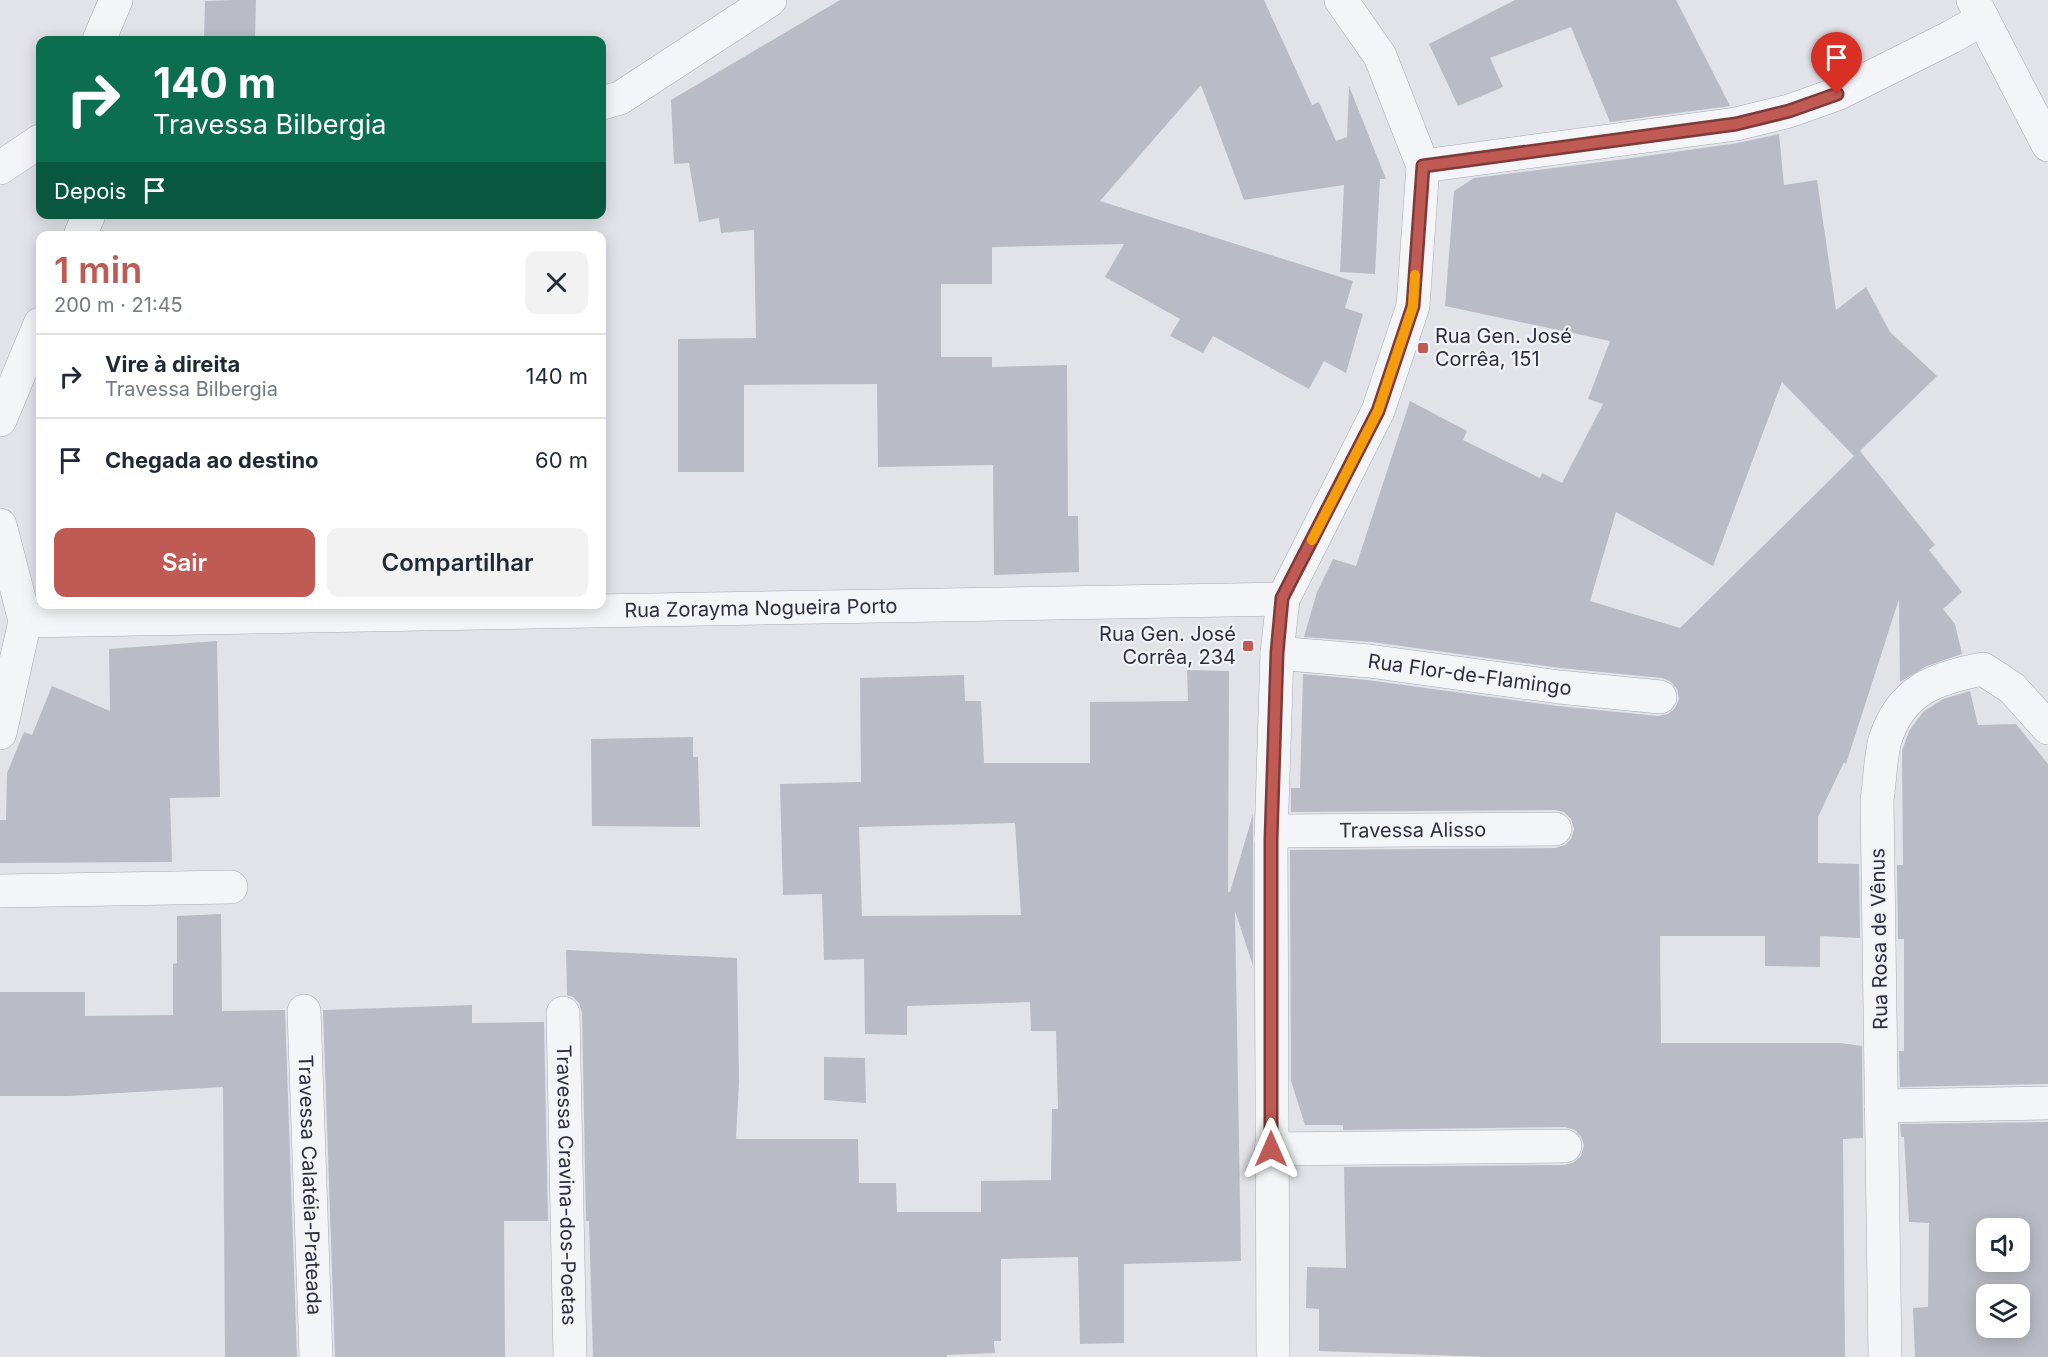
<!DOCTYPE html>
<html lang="pt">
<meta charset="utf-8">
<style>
:root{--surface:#fff;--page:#f2f2f3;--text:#1f2937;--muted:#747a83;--line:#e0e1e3;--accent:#c05a54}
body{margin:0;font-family:Inter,sans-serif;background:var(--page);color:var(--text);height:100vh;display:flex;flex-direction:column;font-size:22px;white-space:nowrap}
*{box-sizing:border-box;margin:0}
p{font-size:20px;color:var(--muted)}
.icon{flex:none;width:33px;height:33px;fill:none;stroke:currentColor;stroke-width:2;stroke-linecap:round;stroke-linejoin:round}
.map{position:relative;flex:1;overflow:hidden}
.sheet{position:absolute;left:36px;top:231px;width:570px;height:378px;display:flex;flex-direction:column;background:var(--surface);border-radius:12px;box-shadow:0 3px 15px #0003}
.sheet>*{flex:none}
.top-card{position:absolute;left:36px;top:36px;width:570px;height:183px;border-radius:12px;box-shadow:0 3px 15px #0003;background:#0b6e4f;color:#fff;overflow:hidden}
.tools{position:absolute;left:1976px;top:1218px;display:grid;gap:12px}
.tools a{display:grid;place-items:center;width:54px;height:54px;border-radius:12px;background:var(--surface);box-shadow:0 3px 15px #0003;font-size:30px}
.pin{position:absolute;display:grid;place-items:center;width:51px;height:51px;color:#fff;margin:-62px -26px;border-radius:50% 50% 50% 0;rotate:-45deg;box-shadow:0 0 6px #0007}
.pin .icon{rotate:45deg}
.me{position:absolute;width:66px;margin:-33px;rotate:0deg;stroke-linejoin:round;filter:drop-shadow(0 0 4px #0008)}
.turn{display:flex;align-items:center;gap:21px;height:126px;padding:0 18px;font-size:27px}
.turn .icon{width:78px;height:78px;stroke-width:2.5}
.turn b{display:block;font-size:42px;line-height:51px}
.then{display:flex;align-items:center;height:57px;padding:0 18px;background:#0003;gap:12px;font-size:22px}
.round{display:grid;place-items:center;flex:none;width:63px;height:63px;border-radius:12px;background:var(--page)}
.summary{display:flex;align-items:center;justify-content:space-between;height:102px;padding:0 18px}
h1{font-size:36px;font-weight:600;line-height:45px;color:var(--accent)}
.button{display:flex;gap:12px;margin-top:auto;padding:12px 18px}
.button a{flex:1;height:69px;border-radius:12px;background:var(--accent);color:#fff;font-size:24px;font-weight:600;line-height:69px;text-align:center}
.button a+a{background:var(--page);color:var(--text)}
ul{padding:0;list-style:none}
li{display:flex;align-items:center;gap:18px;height:84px;padding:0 18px;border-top:2px solid var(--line)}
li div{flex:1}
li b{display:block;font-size:22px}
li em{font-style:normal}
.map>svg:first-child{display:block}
</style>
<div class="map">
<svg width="2048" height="1357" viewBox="0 0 2048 1357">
<rect width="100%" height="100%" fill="#e2e3e9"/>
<!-- building -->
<path fill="#babcc5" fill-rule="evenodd" d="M235,0H256L255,40H204L205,1Z
M840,0H1264L1312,105L1319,102L1336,141L1347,137L1349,86L1386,179H1380L1375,274L1340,272L1344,185L1244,200L1201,85L1100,201L1353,281L1345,308L1363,314L1346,373L1324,361L1309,389L1213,336L1203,353L1170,336L1180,319L1105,277L1124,244L992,247V284H941V357H992V367L1067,365L1068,516H1078L1079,572L994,575L993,465L878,467L877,384L744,385V472H678V339L756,338L754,230L721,233L719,218L699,222L689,163L674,164L671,100Z
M1515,0H1676L1730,106L1610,122L1571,27L1490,58L1503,87L1458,106L1429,44Z
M1779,134L1784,185L1817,180L1836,310L1866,287L1890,332L1937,376L1860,451L1935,545L1929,550L1962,592L1943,609L1955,624L1962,654L1927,666L1900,682L1899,599L1846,764L1844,762L1818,817V863L1859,864L1860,938L1820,936V967L1765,966V936H1660L1661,1043H1840L1862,1046L1863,1138L1843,1139L1845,1357H1490L1319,1351V1309L1306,1308L1307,1267L1346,1268L1344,1167L1565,1165L1574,1162L1581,1156L1584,1145L1581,1137L1575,1130L1565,1127L1343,1130V1125H1305L1291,1081L1290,850L1555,848L1565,845L1571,839L1574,829L1571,819L1564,812L1555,810L1291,812V788H1300L1303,674L1367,680L1557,706L1658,716L1668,714L1675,708L1679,699L1677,689L1670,681L1662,678L1561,668L1372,642L1304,637L1317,592L1333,559L1356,566L1410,401L1467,431L1463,440L1540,478L1542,473L1562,483L1603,404L1588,399L1610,341L1445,306L1454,191L1474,178L1625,159L1738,143ZM1782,382L1854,456L1680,628L1590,601L1616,512L1713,566Z
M217,641L220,797L170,798L172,862L0,863V820H6L7,773L24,732L32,735L52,686L110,711L109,649Z
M1187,670L1229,671L1228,892H1230L1253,814V966L1235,911L1241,1261L1124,1264V1343L1080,1344L1078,1257L1001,1259V1341H994L995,1353L947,1355V1357H593L589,1221H586L582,1013L579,1003L573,997L567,995L566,950L737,958L739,1082L736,1139H858L859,1183H896L897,1212H981V1181L1051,1180L1052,1109H1058L1056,1031H1031L1030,1002L907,1006V1035L865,1034L864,959L824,960L822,894L783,895L780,784L861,782L860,678L964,675L965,701H981L984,763H1090V702L1188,701ZM1015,823L1021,915L862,916L859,827Z
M1970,691L1978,725L2016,724L2048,764V1084L1900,1087L1899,1051H1904V939H1898L1897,865H1903L1902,751L1909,731L1923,712L1943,699Z
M693,737V757H698L700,827L592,826L591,739Z
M221,914L222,1011L285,1010L297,1357H225L223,1087L69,1096H0V992H85V1016L173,1015V964L177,963V916Z
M472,1005V1023L544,1022L548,1221H504L505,1357H335L323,1010Z
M824,1057L865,1058L866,1103L824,1100Z
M2048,1122V1357H1915L1913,1308L1928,1307L1929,1223L1909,1222L1904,1137H1901L1900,1124ZM1986,1228H2019V1262H1986ZM1986,1294H2019V1328H1986Z"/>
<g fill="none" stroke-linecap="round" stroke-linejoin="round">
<defs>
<g id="minor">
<path d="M1973,0L2048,145"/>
<path d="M99,40L116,0"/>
<path d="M602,103L620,98L770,0"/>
<path d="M1423,166L1736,124L1789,111L1837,94L1951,37L1983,19"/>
<path d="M0,168L40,141"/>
<path d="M80,236L89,214"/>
<path d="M0,420L40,324"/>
<path d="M0,525L25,621L0,733"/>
<path id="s1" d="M25,621L1283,599"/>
<path id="s2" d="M1277,653L1369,661L1559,687L1660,697"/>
<path id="s3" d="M1271,839L1283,831L1555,829"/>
<path d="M0,891L231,887"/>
<path id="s4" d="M304,1011L316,1357"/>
<path id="s5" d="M563,1013L570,1357"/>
<path d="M1881,1106L2048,1103"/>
<path d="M1271,1149L1565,1146"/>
<path d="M1273,1357L1271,839L1277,653L1283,599L1378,411L1413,306L1423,166L1380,56L1341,0"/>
<path d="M1885,1357L1877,800C1880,781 1880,759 1885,740C1901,690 1935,678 1983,669L2012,688L2048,728"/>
</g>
</defs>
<!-- minor casing -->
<use href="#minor" stroke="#a8a9b3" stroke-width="34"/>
<!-- minor -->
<use href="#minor" stroke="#f4f5f8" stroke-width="33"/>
</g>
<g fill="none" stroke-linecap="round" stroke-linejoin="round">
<defs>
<path id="route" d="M1271,1149V839L1277,653L1282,598L1378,411L1413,306L1423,166L1736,124L1789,111L1837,94"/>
</defs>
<!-- route casing -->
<use href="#route" stroke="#7d3a37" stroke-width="15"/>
<!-- route -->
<use href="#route" stroke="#c05a54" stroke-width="10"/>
<!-- slow -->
<path stroke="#f59e0b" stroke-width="10" d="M1312,540L1378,411L1413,306L1415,275"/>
</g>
<!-- markers -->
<g fill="#c05a54" stroke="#f1f3f6" stroke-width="2">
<rect x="1417" y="342" width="12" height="12" rx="3"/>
<rect x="1242" y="640" width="12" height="12" rx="3"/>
</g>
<g text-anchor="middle" stroke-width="4.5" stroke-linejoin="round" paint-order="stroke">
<!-- poi labels -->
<g font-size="20" fill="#2c2f3f" stroke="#f1f3f6" text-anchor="start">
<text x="1435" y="343">Rua Gen. José<tspan x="1435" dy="23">Corrêa, 151</tspan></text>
<text x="1236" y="641" text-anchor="end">Rua Gen. José<tspan x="1236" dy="23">Corrêa, 234</tspan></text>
</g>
<!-- street labels -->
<g font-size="20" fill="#2c2f3f" stroke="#f1f3f6">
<text dy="7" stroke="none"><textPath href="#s1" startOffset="736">Rua Zorayma Nogueira Porto</textPath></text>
<text dy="7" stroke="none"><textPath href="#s2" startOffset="194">Rua Flor-de-Flamingo</textPath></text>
<text dy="7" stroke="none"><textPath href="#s3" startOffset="144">Travessa Alisso</textPath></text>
<text transform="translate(1879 939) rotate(-91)" y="7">Rua Rosa de Vênus</text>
<text dy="7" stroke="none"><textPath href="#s4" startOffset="174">Travessa Calatéia-Prateada</textPath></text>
<text dy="7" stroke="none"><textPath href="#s5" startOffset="172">Travessa Cravina-dos-Poetas</textPath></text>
</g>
</g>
</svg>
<div class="tools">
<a><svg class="icon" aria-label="sound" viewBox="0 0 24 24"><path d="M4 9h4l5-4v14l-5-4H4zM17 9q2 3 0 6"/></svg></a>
<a><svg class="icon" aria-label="layers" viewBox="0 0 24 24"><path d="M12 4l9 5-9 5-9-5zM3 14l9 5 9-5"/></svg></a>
</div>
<div class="pin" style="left:1837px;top:94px;background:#d93025"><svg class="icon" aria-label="arrive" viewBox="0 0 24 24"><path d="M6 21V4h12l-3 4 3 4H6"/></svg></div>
<svg class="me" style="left:1271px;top:1149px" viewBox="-20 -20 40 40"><path d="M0-17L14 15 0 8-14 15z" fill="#c05a54" stroke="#fff" stroke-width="4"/></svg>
<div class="top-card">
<div class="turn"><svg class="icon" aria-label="right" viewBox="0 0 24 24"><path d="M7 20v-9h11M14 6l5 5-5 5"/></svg><div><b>140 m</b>Travessa Bilbergia</div></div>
<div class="then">Depois<svg class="icon" aria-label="arrive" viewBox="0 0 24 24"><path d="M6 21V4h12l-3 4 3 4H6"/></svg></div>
</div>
<section class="sheet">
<div class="summary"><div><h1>1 min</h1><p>200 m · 21:45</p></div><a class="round"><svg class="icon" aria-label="close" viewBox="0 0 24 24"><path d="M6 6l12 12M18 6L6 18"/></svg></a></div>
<ul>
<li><svg class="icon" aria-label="right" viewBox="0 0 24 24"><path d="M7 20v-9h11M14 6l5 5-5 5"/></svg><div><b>Vire à direita</b><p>Travessa Bilbergia</p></div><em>140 m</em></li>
<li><svg class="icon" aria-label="arrive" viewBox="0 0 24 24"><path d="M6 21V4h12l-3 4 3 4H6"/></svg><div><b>Chegada ao destino</b></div><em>60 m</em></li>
</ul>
<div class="button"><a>Sair</a><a>Compartilhar</a></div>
</section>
</div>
